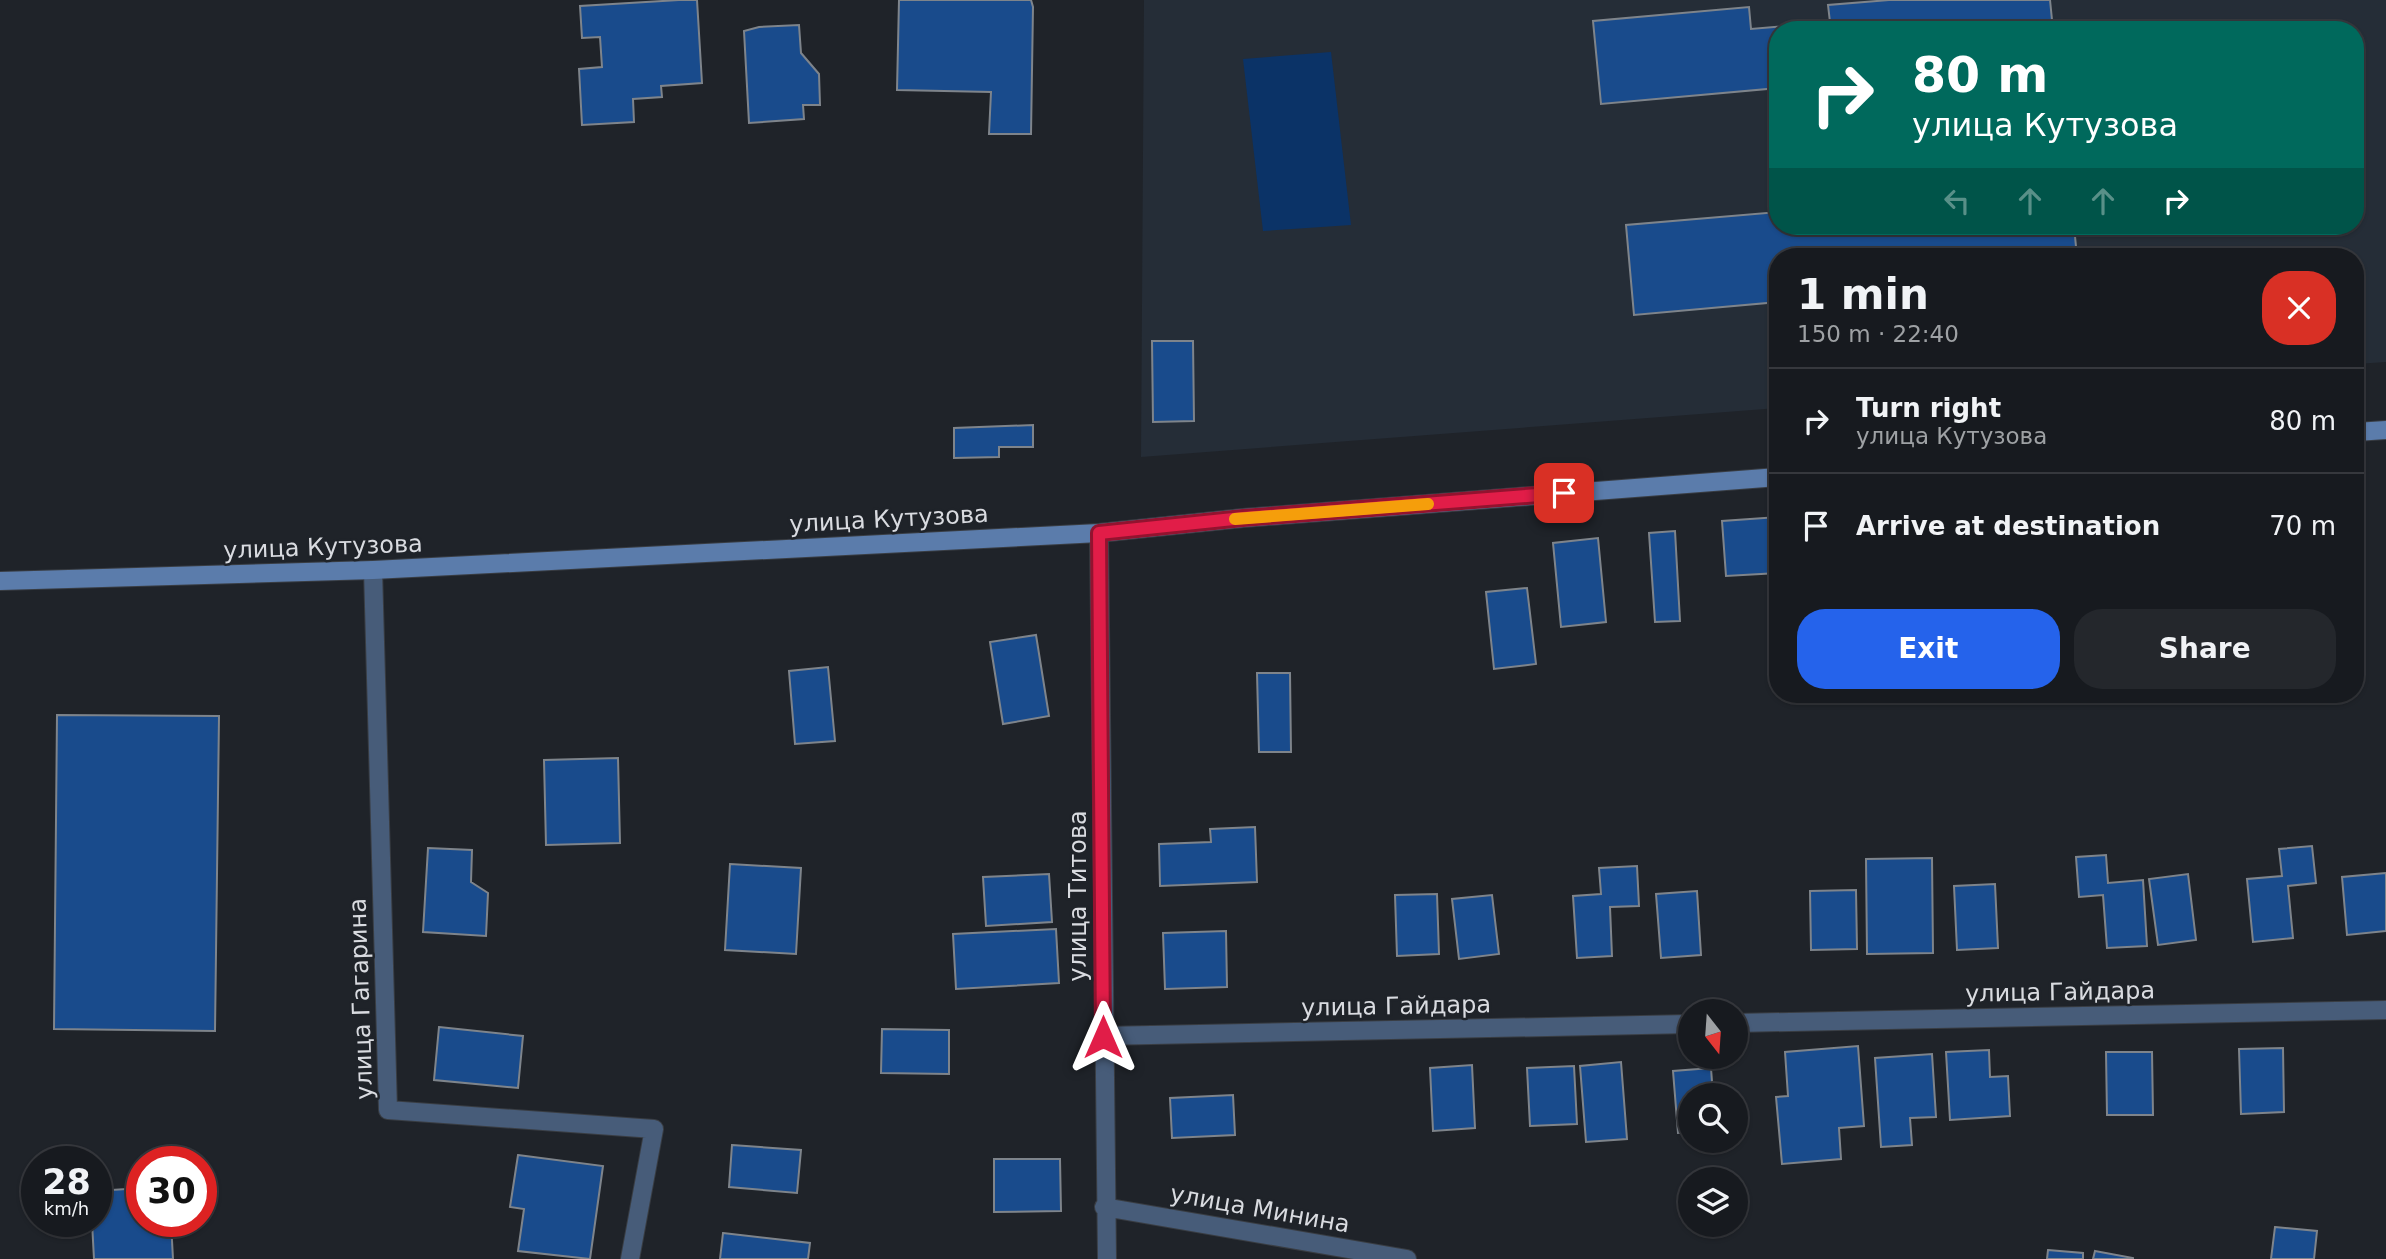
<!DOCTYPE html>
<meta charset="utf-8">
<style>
:root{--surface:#171a1f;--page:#24272c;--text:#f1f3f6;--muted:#9ea1a4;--line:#36383d;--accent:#2563eb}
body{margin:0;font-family:"DejaVu Sans",sans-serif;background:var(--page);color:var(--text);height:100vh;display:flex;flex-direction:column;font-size:26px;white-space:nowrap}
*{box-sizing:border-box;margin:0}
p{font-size:23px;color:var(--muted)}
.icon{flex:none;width:38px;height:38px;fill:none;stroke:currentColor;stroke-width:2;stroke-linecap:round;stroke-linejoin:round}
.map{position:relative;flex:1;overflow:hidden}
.details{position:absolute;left:1769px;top:248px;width:595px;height:455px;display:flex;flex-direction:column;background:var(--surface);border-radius:28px;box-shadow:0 2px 5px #0004,0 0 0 2px var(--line)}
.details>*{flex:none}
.top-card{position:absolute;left:1769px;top:21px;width:595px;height:214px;border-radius:28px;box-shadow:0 2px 5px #0004,0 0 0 2px var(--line);background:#00695c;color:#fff;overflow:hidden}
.needle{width:46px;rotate:163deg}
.buttons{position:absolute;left:1678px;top:999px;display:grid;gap:14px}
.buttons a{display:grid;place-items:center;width:70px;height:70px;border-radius:50%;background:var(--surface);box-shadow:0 2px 5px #0004,0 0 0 2px var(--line);font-size:35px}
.speed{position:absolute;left:21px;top:1146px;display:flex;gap:14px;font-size:35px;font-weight:700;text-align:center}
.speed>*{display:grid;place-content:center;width:91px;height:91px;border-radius:50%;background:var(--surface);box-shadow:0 2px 5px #0004,0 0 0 2px var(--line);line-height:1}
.speed small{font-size:18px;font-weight:400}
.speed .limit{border:10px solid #d22;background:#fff;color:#111}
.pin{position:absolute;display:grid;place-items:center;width:60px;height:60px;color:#fff;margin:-30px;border-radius:14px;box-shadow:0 4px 10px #0006}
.me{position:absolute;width:77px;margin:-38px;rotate:0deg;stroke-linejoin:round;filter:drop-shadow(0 0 5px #0008)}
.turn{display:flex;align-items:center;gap:24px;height:147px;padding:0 28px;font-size:32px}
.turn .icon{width:91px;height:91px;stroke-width:2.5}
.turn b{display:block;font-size:49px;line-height:60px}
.lanes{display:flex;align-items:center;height:66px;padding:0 28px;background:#0003;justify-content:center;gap:35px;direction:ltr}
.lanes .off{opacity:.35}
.round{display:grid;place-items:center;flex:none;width:74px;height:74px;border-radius:28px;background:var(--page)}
.summary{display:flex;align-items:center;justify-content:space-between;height:119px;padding:0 28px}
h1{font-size:42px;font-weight:700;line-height:52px}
.action{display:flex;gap:14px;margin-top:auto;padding:14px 28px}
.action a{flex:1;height:80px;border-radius:28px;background:var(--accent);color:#fff;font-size:28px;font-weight:700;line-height:80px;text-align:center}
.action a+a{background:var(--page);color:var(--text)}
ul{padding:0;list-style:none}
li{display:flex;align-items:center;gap:21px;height:105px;padding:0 28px;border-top:2px solid var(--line)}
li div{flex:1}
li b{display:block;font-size:26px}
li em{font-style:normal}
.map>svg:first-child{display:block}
</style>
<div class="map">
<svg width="2386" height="1259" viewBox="0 0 2386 1259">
<rect width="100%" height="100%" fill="#1f2329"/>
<!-- built -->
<path fill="#252d37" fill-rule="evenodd" d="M1144,0H2386V362L2356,364V257H1778V408L1141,457ZM1778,30H2356V226H1778Z"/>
<!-- green -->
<path fill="#0b3367" d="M1331,52L1351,225L1263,231L1243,59Z"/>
<!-- building -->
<path fill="#194b8c" stroke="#7e848b" stroke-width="2" d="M679,0H697L702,83L661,86L662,97L633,99L634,122L582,125L579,69L602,67L600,37L582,38L580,6Z
M899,0H1031L1033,7L1031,134H989L991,92L897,90Z
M1889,0H2050L2053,30H1778V88L1601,104L1593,21L1749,7L1751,29L1830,22L1828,5Z
M799,25L801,53L819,74L820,105H803L804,119L749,123L744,31L759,27Z
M1778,212V226H2074L2077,257H1778V302L1634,315L1626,225Z
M1152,341H1193L1194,421L1153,422Z
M1033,425V447H999V457L954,458V428Z
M1778,517V573L1726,576L1722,521Z
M1675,531L1680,621L1655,622L1649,533Z
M1598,538L1606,622L1561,627L1553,543Z
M1527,588L1536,664L1494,669L1486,592Z
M1036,635L1049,716L1003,724L990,642Z
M828,667L835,741L795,744L789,671Z
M1257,673H1290L1291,752H1259Z
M57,715L219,716L215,1031L54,1029Z
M618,758L620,843L546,845L544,760Z
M1255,827L1257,882L1160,886L1159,844L1211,842L1210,829Z
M2312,846L2316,883L2288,886L2293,938L2253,942L2247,879L2282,876L2279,849Z
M428,848L472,850L471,882L488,893L486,936L423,932Z
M2106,855L2108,883L2143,880L2147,946L2107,948L2103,895L2079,897L2076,857Z
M1932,858L1933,953L1867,954L1866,859Z
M730,864L801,868L796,954L725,950Z
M1637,866L1639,906L1610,907L1612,956L1577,958L1573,896L1601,894L1599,868Z
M2386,873V931L2347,935L2342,877Z
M1049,874L1052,922L986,926L983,877Z
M2188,874L2196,940L2158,945L2149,879Z
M1995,884L1998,948L1957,950L1954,886Z
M1856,890L1857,949L1811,950L1810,891Z
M1697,891L1701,955L1661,958L1656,894Z
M1437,894L1439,954L1397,956L1395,895Z
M1492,895L1499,954L1459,959L1452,899Z
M1056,929L1059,983L956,989L953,934Z
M1226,931L1227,987L1165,989L1163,933Z
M439,1027L523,1036L518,1088L434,1080Z
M882,1029L949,1030V1074L881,1073Z
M1858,1046L1864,1126L1839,1128L1841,1159L1782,1164L1776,1097L1788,1096L1785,1052Z
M2283,1048L2284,1112L2241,1114L2239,1049Z
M1989,1050L1990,1077L2008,1076L2010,1116L1950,1120L1946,1052Z
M2106,1052H2152L2153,1115H2107Z
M1932,1054L1936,1117L1910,1118L1912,1145L1881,1147L1875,1058Z
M1621,1062L1627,1139L1586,1142L1580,1066Z
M1472,1065L1475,1128L1433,1131L1430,1068Z
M1574,1066L1577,1124L1530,1126L1527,1068Z
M1711,1068L1713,1096H1690V1132L1678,1133L1673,1071Z
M1233,1095L1235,1135L1172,1138L1170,1098Z
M732,1145L801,1150L797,1193L729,1187Z
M518,1155L603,1166L590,1259L518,1251L524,1209L510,1207Z
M994,1159H1060L1061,1211L994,1212Z
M142,1188V1222H171L173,1259H94L92,1222H96V1191Z
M2275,1227L2317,1231L2314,1259H2271Z
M723,1233L810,1243L808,1259H720Z
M2048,1250L2083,1253V1259H2047Z
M2095,1251L2133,1258V1259H2093Z"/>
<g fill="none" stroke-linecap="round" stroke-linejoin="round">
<defs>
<path id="minor" d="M1099,533L1107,1259
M373,570L388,1110L654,1129L630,1259
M1736,1023L2386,1010
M1103,1036L1690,1024
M1104,1207L1407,1259"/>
<path id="secondary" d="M2356,432L2386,430
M0,581L373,570L1099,533L1243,518L1778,477"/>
</defs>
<!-- minor casing -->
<use href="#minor" stroke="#393d43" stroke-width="20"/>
<!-- secondary casing -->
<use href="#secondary" stroke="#393d43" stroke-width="20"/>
<!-- minor -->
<use href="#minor" stroke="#475c79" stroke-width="18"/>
<!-- secondary -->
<use href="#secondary" stroke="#5b7cab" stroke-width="18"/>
</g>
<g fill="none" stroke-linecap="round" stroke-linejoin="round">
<defs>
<path id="route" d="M1103,1037L1099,533L1243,518L1564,493"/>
</defs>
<!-- route casing -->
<use href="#route" stroke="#92132f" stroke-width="18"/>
<!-- route -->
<use href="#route" stroke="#e11d48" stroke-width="12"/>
<!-- slow -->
<path stroke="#f59e0b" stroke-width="12" d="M1235,519L1428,504"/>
</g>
<g text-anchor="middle" stroke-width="5" stroke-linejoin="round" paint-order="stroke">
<!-- street labels -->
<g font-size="24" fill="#d9dbe0" stroke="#1f2329">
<text transform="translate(889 519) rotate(-3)" y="8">улица Кутузова</text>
<text transform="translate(323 547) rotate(-2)" y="8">улица Кутузова</text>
<text transform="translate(1078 896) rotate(-90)" y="8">улица Титова</text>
<text transform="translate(2060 992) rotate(-1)" y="8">улица Гайдара</text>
<text transform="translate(361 999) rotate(-92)" y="8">улица Гагарина</text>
<text transform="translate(1396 1006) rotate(-1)" y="8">улица Гайдара</text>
<text transform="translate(1260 1209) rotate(10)" y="8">улица Минина</text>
</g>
</g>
</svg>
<div class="buttons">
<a><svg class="needle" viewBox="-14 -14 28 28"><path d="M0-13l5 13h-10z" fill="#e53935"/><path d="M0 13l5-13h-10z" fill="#9ea1a4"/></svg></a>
<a><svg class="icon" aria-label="search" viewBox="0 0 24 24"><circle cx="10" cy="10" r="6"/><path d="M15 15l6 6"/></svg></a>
<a><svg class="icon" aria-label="layers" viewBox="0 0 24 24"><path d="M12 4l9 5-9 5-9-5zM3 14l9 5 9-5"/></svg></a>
</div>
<div class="speed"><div>28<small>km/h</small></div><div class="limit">30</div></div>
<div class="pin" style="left:1564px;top:493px;background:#d93025"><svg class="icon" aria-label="arrive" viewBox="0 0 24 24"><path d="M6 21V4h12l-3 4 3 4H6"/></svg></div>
<svg class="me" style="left:1103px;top:1037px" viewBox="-20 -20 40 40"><path d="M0-17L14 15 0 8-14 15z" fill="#e11d48" stroke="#fff" stroke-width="4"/></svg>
<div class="top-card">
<div class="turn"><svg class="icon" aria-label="right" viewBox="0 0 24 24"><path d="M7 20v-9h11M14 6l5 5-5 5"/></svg><div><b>80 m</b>улица Кутузова</div></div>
<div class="lanes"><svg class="icon off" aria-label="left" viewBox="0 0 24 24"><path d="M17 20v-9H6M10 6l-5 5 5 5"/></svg><svg class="icon off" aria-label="ahead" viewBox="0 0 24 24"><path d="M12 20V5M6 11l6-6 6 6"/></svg><svg class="icon off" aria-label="ahead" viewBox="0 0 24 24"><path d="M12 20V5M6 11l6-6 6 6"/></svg><svg class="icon" aria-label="right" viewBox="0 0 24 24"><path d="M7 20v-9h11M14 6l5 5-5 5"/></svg></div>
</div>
<section class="details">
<div class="summary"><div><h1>1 min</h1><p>150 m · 22:40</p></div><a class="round" style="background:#d93025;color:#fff"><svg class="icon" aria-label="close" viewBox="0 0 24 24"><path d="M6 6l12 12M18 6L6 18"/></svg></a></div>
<ul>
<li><svg class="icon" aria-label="right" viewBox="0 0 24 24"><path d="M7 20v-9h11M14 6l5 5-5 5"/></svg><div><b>Turn right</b><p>улица Кутузова</p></div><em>80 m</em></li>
<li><svg class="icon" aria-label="arrive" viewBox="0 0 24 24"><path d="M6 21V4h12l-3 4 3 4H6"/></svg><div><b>Arrive at destination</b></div><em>70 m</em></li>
</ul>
<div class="action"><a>Exit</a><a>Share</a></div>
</section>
</div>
